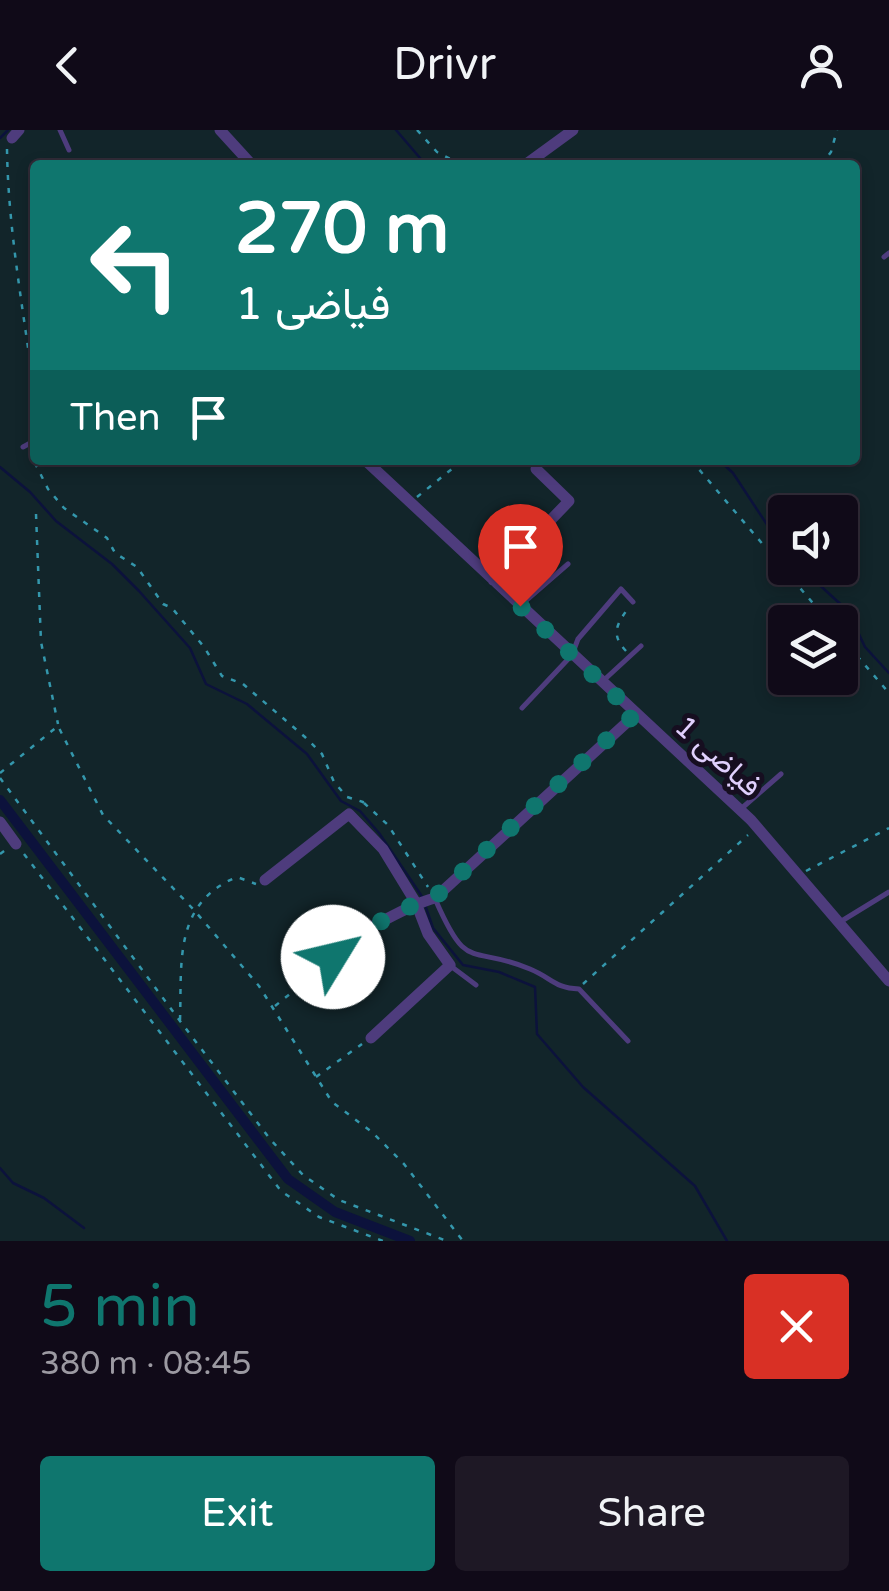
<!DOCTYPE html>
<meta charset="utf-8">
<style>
:root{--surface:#100a18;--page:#1e1825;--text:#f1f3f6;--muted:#9c9aa2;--line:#302b37;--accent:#0f766e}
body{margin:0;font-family:"Varela Round",Vazirmatn,sans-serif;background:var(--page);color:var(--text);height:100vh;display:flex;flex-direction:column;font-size:38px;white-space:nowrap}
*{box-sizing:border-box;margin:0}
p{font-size:32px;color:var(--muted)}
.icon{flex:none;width:55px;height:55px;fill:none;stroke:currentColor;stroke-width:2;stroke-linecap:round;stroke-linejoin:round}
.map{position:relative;height:1111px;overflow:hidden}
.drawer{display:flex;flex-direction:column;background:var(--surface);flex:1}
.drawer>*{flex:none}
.guide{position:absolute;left:30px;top:30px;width:830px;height:305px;border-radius:10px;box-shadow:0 5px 15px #0003,0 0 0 2px var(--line);background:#0f766e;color:#fff;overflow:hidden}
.controls{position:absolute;left:768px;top:365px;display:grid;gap:20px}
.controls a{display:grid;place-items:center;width:90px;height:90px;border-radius:10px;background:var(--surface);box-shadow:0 5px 15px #0003,0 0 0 2px var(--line);font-size:50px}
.pin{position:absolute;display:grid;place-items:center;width:85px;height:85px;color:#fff;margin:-102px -42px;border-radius:50% 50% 50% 0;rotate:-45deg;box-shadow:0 0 10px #0007}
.pin .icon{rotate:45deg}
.me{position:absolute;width:110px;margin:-55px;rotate:54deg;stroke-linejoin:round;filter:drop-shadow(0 0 8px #0008)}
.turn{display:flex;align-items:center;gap:35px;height:210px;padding:0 40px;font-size:45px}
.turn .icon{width:130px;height:130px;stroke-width:2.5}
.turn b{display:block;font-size:70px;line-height:85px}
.then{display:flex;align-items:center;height:95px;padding:0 40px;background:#0003;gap:20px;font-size:38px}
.round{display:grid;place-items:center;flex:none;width:105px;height:105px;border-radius:10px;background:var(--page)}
.headline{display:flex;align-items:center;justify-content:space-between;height:170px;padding:0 40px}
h1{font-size:60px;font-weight:600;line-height:75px;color:var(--accent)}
.cta{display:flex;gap:20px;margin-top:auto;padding:20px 40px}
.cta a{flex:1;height:115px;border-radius:10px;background:var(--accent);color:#fff;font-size:40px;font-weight:600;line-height:115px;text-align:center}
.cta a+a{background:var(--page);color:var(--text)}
header{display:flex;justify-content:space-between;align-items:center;height:130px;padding:0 40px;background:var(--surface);font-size:45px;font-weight:600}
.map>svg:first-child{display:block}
</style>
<header><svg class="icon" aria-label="back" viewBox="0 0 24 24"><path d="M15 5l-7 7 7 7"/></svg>Drivr<svg class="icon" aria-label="person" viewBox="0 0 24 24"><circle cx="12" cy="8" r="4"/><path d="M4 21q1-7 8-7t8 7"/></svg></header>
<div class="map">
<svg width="889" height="1111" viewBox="0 0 889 1111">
<rect width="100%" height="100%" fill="#160e20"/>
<!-- green -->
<path fill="#12252a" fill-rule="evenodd" d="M0,0H889V1111H0ZM35,35H855V330H35ZM785,382H840V438H785ZM785,492H840V548H785Z"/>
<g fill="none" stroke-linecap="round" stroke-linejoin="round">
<!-- stream -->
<path stroke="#0c123c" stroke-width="2.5" d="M396,0L426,35
M0,8L8,0
M719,330L733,343L785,422
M0,337L30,362L56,391L112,434L139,461L190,518L206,554L247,574L307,624L341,671L360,681L379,703L423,768
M801,438L848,481L865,517L889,543
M425,775L433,798L463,835L499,842L535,857L537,904L583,957L695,1056L727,1111
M0,1038L13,1053L44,1068L84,1098"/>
<!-- canal -->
<path stroke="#0c123c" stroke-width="10" d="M0,670L288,1049L335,1082L410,1111"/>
<!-- path -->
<path stroke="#3497ac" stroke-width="2.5" stroke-dasharray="5 8" stroke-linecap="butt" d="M417,0L437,22L462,35
M7,19C8,93 21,166 31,239C34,257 30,275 34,294
M821,35L831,22L837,0
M29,321L48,359L64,378L107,408L115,423L137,437L163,474L172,478L204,517L222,546L243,554L305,607L322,624L334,652L347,667L363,672L356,678
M691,330L829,492
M417,367L463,330
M36,384L41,512L58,594
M840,506L889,563
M626,521C610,504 617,494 629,477
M0,643L58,596L103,685L194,780L259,856L332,972L372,1002L404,1034L463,1111
M0,648L180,891L270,1009L303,1045L339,1070L447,1111
M364,673L388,695L428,757
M0,724L7,719
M24,724L281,1061L319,1087L383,1111
M806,741L889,698
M583,854L748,705
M275,876L322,838L334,821
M180,890C182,833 173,773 237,747L256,754
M316,947L362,914"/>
<!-- service -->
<path stroke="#4e3c7d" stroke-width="5" d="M60,0L69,20
M884,127L889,123
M23,317L34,311L35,302
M522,474L568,434
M604,550L641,516
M522,578L572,525L578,509L621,459L633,472
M742,678L781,644
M436,771C468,844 470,814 530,839C552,848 554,858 579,859L628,911
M840,792L889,762
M452,837L476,855"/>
<!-- minor -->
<path stroke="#4e3c7d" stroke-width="11" d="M220,0L252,35
M12,8L19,0
M525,35L573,0
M365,330L751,690L889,851
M493,450L569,371L536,339
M0,692L16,714
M265,750L349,684L383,719L416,773L428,804L450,835L371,908
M337,811C372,801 401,777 435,768L635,585"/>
</g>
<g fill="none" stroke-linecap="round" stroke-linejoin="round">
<!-- route -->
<path stroke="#0f766e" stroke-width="18" stroke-dasharray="0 32.4" d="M333,827L337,811C371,801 401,776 434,768L635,584L520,476"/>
</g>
<g text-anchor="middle" stroke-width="10" stroke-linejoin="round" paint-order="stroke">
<!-- street labels -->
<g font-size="30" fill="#e0d0fd" stroke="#160e20">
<text transform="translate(718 626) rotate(42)" y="10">فیاضی 1</text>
</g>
</g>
</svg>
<div class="controls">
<a><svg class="icon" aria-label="sound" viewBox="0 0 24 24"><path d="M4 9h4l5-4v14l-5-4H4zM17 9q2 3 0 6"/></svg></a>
<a><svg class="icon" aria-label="layers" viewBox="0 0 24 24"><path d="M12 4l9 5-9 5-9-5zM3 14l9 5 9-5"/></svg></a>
</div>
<div class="pin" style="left:520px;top:476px;background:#d93025"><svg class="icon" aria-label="arrive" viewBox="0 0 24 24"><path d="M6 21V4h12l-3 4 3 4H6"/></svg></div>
<svg class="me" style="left:333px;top:827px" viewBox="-20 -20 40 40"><circle r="19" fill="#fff"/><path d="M0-13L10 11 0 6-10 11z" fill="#0f766e"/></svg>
<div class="guide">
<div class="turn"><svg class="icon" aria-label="left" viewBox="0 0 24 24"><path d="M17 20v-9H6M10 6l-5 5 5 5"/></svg><div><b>270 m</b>فیاضی 1</div></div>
<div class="then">Then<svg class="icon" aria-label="arrive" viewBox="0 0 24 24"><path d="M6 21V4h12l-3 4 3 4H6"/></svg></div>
</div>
</div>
<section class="drawer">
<div class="headline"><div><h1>5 min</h1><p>380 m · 08:45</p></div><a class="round" style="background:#d93025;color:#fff"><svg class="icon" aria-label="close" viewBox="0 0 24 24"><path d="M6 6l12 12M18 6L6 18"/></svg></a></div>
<div class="cta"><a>Exit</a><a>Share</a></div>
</section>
